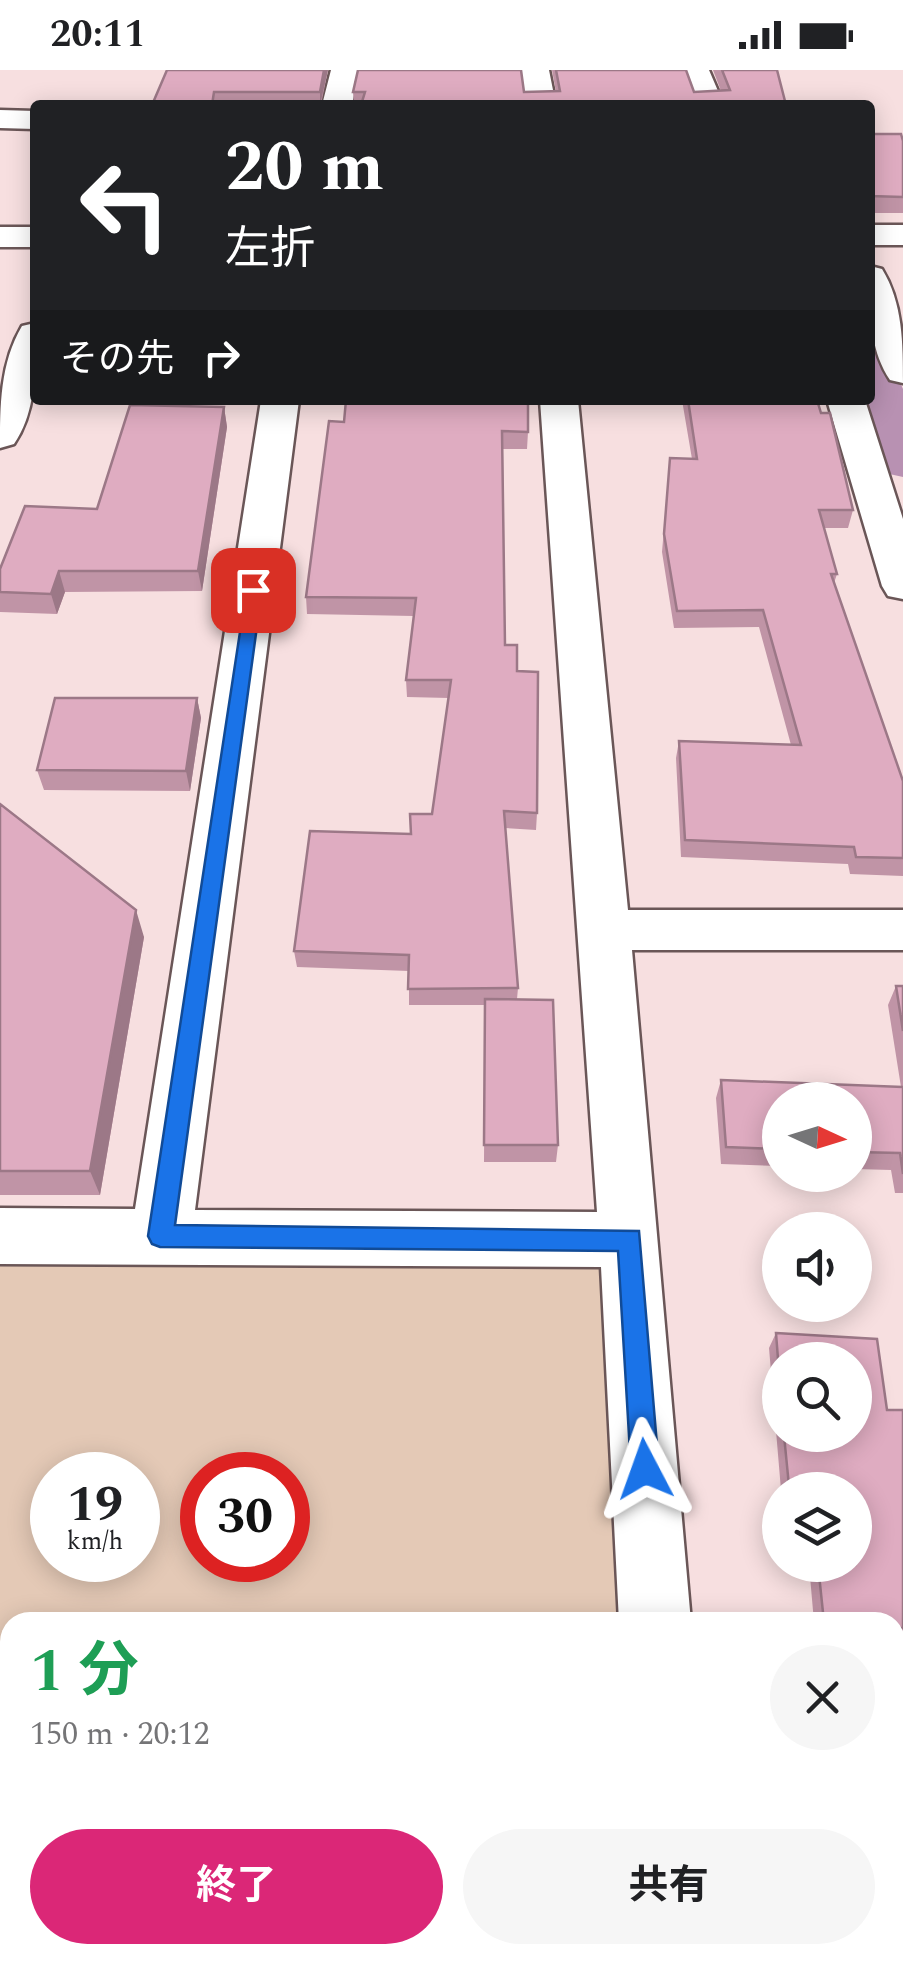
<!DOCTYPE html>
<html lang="ja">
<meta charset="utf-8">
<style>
:root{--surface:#fff;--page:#f6f6f6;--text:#202124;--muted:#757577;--accent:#db2777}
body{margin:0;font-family:Spectral,"Noto Sans JP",serif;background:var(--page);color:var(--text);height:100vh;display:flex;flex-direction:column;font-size:38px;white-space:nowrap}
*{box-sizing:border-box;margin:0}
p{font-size:32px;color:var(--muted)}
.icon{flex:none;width:55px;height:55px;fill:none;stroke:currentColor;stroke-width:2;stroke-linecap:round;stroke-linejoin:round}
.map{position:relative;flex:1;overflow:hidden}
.sheet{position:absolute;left:0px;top:1542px;width:905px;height:352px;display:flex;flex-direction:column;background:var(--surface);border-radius:30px 30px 0 0;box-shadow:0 5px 25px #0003}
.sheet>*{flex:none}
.guide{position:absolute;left:30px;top:30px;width:845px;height:305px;border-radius:10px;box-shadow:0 5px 25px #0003;background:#202124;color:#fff;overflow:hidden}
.needle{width:65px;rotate:94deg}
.tools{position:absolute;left:762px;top:1012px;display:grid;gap:20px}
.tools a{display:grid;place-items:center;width:110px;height:110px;border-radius:50%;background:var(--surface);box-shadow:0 5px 25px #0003;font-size:50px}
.speed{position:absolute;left:30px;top:1382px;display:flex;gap:20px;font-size:50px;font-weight:700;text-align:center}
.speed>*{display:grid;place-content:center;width:130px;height:130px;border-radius:50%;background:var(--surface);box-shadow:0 5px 25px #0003;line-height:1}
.speed small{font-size:25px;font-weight:400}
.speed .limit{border:15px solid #d22;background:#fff;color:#111}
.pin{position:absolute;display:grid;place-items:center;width:85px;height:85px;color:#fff;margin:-42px;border-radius:20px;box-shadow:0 5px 15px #0006}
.me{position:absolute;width:110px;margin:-55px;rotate:356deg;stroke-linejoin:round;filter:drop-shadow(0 0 8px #0008)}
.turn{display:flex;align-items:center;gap:35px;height:210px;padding:0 30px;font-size:45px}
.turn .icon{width:130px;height:130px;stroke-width:2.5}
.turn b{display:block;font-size:70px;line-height:85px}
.then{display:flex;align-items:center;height:95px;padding:0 30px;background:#0003;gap:20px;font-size:38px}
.round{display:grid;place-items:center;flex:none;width:105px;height:105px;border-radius:52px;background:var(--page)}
.headline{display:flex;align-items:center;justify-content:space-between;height:170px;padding:0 30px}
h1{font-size:60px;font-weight:700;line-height:75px;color:#1e9e55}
.button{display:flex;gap:20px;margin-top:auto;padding:20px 30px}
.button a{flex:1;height:115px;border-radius:60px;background:var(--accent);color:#fff;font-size:40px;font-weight:700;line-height:115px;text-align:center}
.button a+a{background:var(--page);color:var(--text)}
.status{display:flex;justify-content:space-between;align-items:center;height:70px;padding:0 50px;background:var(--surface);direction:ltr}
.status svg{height:28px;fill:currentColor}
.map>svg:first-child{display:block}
</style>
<div class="status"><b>20:11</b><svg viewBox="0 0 49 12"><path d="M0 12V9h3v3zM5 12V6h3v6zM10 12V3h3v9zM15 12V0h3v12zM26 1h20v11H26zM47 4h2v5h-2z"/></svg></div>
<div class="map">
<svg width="903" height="1894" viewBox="0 0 903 1894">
<rect width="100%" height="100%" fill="#f7dfe0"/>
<!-- green -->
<path fill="#e4c9b6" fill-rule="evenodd" d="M0,1166L630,1170L655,1552H10V1885H677L678,1894H0ZM52,1405H138V1490H52ZM202,1405H288V1490H202Z"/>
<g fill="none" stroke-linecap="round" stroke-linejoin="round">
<!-- canal -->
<path fill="#b891b2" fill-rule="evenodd" d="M870,277L886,281L903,319V407L885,403L859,330H870Z"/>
<defs>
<path id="minor" d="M331,0H359L352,35H322Z
M521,0H549L556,35H526Z
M681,0H709L724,35H694Z
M0,40L35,41V59L0,58Z
M870,155H903V175H870Z
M0,157H35V177H0Z
M870,196L882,199C903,233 903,274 903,313L890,310C867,276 870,234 870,196Z
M35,253C35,294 38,339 14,374L0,378C0,336 0,293 22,256Z
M261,330H299L195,1140L597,1142L540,330H578L628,840H903V880H632L691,1552H619L601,1197L0,1194V1138L135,1139Z
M827,330H865L903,449V529L888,526L882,516Z
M636,1885H718L719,1894H637Z"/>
</defs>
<!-- minor casing -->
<use href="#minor" stroke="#6a5657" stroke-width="5"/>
<!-- minor -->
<use href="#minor" fill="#fff" fill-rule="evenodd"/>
</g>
<!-- wall -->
<path fill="#c094a6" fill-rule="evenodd" d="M167,0H328L321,35H152Z
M552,0H686L694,22L721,21L713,0H777L786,35H354L353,22H556Z
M870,64L903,71V143H870Z
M682,330H817L853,440L848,458H824L837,504L834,513L903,711V806L850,804L848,794L681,787L676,688L679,671L791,675L759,557L674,558L662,482L670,388L692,389Z
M224,337L227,357L202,521L65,522L57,544L0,542V499L97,439Z
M344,352L528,362L527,379H503L505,575L517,601L537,743L536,760L505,758L518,918L517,929L558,1075L556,1092H484L485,935H409V901L297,897L294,881L432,744L449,628L407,627L406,610L414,546L307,544L306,527Z
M197,628L201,648L190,721L44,720L37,700Z
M0,734L144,867L100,1125H0Z
M896,916H903V1123H895L891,1100L855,1099V1030H780V1096L721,1094L716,1028L721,1010L901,1017L888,935Z
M776,1263L887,1340H903V1568H895V1552H814L809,1495H855V1420H781L769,1278ZM780,1290L855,1365H780Z
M858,1886L903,1894H848L847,1888Z"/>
<!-- shaded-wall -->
<path fill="#9c7887" d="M324,0H328L320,35V22Z
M224,337L227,357L202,521L198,501Z
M59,501L65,522L57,544L51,524Z
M197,628L201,648L190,721L186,701Z
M136,840L144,867L100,1125L90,1101Z"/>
<!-- building -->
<path fill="#dfacc1" stroke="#9c7887" stroke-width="2.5" d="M167,0H324L320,22H214L212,35H152Z
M358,0H521L524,22L560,21L556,0H686L694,22L730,20L722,0H777L786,35H361L365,22H353Z
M870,64H901L903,71V127L870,126Z
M346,330H528V362L502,361L505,575H517V601L538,602L537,743L504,741L518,918L408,919L409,885L294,881L310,761L411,764L410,744H432L451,610H406L416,528L306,527L329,351L344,352Z
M688,330H817L821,343H830L853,440H819L837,504H831L903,711V788L856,787L854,777L685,770L679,671L801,675L763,540L677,541L664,464L670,388L697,389Z
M130,335L224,337L198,501H59L51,524L0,522V499L25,436L97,439Z
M55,628H197L186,701L37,700Z
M0,734L136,840L90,1101H0Z
M896,916H903V961Z
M485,929L553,930L558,1075H484Z
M721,1010L903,1017V1104L900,1083L855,1082V1030H780V1079L726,1077Z
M776,1263L877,1269L887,1340H903V1558H895V1552H824L818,1495H855V1420H810V1417L789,1416L784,1365H855V1290H780V1315Z
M858,1886H903V1894H859Z"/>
<!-- route -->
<path fill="#1a73e8" stroke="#114b97" stroke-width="2.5" d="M247,516L262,520L175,1155L639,1161L659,1399L655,1409L645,1413L635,1409L631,1399L618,1181L160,1177L152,1174L148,1166Z"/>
</svg>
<div class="tools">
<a><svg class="needle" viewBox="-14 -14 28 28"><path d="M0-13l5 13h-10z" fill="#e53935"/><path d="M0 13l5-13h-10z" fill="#757577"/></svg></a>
<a><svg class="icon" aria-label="sound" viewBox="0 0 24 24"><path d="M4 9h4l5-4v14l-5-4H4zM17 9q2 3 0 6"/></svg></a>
<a><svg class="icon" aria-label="search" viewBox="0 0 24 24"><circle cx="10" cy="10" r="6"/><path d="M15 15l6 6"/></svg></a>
<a><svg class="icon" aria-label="layers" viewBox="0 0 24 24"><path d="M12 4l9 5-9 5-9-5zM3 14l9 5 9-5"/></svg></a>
</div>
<div class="speed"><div>19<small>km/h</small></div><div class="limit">30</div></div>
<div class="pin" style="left:253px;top:520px;background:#d93025"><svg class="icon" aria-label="arrive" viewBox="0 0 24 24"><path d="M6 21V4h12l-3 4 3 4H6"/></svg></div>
<svg class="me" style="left:645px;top:1399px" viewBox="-20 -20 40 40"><path d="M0-17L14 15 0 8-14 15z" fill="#1a73e8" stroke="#fff" stroke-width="4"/></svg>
<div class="guide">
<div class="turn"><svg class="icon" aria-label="left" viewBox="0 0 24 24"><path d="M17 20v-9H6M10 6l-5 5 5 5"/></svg><div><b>20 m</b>左折</div></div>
<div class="then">その先<svg class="icon" aria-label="right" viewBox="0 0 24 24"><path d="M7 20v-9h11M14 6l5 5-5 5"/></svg></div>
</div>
<section class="sheet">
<div class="headline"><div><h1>1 分</h1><p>150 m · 20:12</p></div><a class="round"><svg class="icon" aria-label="close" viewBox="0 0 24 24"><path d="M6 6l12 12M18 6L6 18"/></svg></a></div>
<div class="button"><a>終了</a><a>共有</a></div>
</section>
</div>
